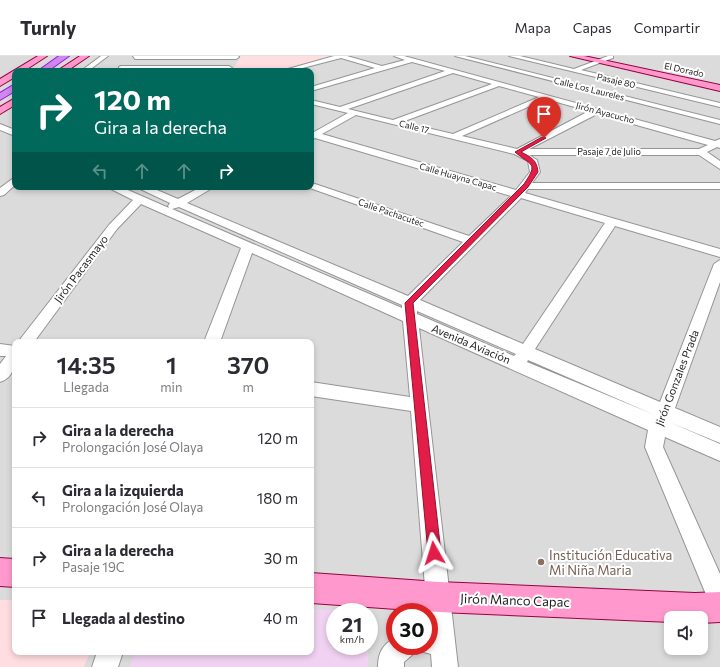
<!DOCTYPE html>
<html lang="es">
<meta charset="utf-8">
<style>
:root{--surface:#fff;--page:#f7f7f7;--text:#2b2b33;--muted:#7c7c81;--line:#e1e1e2}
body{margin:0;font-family:Commissioner,sans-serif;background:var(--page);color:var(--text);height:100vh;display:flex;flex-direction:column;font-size:15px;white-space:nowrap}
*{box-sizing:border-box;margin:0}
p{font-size:13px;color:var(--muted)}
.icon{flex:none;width:22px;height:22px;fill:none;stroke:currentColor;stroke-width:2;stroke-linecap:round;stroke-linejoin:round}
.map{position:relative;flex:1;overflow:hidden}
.side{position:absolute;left:12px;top:283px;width:302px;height:316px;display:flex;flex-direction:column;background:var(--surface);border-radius:8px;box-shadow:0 2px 6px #0003}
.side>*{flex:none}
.banner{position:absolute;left:12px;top:12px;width:302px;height:122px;border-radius:8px;box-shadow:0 2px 6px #0003;background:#00695c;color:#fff;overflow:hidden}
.controls{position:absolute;left:664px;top:555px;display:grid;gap:8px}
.controls a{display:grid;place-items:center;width:44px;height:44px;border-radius:8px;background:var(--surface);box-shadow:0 2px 6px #0003;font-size:20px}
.speed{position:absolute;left:326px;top:547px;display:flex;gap:8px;font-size:20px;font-weight:700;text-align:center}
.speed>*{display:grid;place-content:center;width:52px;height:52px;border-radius:50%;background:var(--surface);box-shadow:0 2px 6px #0003;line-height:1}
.speed small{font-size:10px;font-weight:400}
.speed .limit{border:6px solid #d22;background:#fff;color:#111}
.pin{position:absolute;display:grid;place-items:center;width:34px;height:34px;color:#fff;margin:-41px -17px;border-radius:50% 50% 50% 0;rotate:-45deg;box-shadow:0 0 4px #0007}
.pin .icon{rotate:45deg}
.me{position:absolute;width:44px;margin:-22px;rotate:354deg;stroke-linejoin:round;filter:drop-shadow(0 0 3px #0008)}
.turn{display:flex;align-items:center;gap:14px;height:84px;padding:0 16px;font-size:18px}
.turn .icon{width:52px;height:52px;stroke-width:2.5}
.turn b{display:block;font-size:28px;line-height:34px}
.lanes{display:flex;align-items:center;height:38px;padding:0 16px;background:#0003;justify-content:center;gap:20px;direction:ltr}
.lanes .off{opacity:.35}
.eta{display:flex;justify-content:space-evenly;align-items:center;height:68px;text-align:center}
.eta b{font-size:24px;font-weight:600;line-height:28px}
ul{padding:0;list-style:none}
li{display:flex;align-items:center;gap:12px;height:60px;padding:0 16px;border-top:1px solid var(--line)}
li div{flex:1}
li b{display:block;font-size:15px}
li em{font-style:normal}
header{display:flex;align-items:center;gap:24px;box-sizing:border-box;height:56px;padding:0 20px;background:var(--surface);border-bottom:1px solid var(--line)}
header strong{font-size:19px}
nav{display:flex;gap:22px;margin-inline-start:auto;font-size:14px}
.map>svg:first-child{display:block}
</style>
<header>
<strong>Turnly</strong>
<nav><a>Mapa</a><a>Capas</a><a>Compartir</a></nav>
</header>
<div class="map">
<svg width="720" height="611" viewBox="0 0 720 611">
<rect width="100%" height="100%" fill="#f0e4e9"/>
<!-- residential -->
<path fill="#dcdbdc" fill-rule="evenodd" d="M0,0H720V611H0ZM15,15H311V131H15ZM15,286H311V596H15ZM335,556H369V590H335ZM395,556H429V590H395ZM671,562H701V592H671Z"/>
<!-- commercial -->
<path fill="#f1d2f2" d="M311,553L368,555L335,556V590H368V611H130L135,596H311Z"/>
<!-- education -->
<path fill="#ffdde0" d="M241,0H334L275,15H232Z
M0,544H15V596H90L84,611H0Z"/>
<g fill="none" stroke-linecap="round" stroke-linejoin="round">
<defs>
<path id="minor" d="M101,0H108L88,15H81Z
M133,0H238L239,1L236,3H135Z
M334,0H347L382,10L405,4L394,0H404L715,85L720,83V92L717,91L707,96L720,105V113L699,99H529L537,104L540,116L532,127H720V133H528L525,137L720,193V201L615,170L535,293L660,346L714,208L720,204V226L675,352L720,371V387L669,366L720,388V405L665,381L663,391L720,518V557L712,553L645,391L648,374L419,272L458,611H432L431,598L420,595L418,590H429V556H427L411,355L311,340V326L410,341L403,265L252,197L220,286H204L241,192L141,148L117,173L34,286H18L109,169L133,144L107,131H121L169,152L168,150L170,147L136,131H150L178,143L201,131H214L187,147L408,240L463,186L307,131H311V127L315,128L469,180L511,140L315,82L311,84V75L314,76L348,57L311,48V44L340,51L445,15L412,6L311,35V31L375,12L341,2L291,15H281ZM453,17L492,28L393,64L348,53ZM499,30L539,41L453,78L402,66ZM546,43L589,55L517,93L462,80ZM597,58L708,89L699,93H529ZM356,59L514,98L528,105L530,116L516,134L322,78ZM521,142L605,167L523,288L420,244ZM179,151L402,249V252L172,153ZM417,255L516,298L514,300L417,258ZM528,304L655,359L527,306Z
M455,0H465L720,64V68Z
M509,0H520L574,13L608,0H613V2L581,14L720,47V51Z
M121,10H229L232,12L229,14L119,13V11Z
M0,68L15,74V80L0,74Z
M15,121V129L4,139L0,140V132Z
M0,288L15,290C15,305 16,321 0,326V308L6,300H0Z
M395,581V590H416L412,599L404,606V611H378C378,596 383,589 395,581Z
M97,596H123L118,611H92Z"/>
<path id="major" d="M38,0H47L24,15H15V21L0,30V23Z
M80,0H89L67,15H57Z
M570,0H584L720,29V35Z
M15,42V49L0,58V51Z
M0,502L15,503V531L0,530Z
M311,517L439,526L695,537L720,536V566L701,567V562H671V566L439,556L311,547Z"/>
<path id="highway" d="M59,0H69L48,15H38Z
M15,28V35L0,44V37Z"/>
</defs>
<!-- minor casing -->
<use href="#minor" stroke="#959595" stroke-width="2"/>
<!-- major casing -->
<use href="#major" stroke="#98003e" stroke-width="2"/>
<!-- highway casing -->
<use href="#highway" stroke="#901ae5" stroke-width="2"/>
<!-- minor -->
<use href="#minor" fill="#fff" fill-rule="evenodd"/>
<!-- major -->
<use href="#major" fill="#ff99cd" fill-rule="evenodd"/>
<!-- highway -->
<use href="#highway" fill="#d187ec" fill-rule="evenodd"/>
</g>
<!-- route -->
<path fill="#e11d48" stroke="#92132f" d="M542,81L546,82L521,96C531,101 537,104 538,116L528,131L413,247L441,497L439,501L434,503L430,501L428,497L405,247L524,128C539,106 531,110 515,96Z"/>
<!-- markers -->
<circle fill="#8d6e63" stroke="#fff" stroke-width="1.5" cx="541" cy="506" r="4"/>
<g text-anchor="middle" stroke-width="4" stroke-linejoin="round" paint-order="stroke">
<!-- far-street labels -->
<g font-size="9" fill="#1e1e1e" stroke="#fff">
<text transform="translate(684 14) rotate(12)" y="3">El Dorado</text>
<text transform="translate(616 25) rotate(13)" y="3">Pasaje 80</text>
<text transform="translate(589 33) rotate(14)" y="3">Calle Los Laureles</text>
<text transform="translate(605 57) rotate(15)" y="3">Jirón Ayacucho</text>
<text transform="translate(414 71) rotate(14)" y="3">Calle 17</text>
<text x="609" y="99">Pasaje 7 de Julio</text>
<text transform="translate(458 121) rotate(16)" y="3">Calle Huayna Capac</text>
<text transform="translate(391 157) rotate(19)" y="3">Calle Pachacutec</text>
</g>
<!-- street labels -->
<g font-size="11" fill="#1e1e1e" stroke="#fff">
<text transform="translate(81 213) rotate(-53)" y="4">Jirón Pacasmayo</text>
<text transform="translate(471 288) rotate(23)" y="4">Avenida Aviación</text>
<text transform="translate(677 322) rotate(-69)" y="4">Jirón Gonzales Prada</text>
</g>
<!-- near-education labels -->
<g font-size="13" fill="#785e54" stroke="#fff" text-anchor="start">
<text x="549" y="504">Institución Educativa<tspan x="549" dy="15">Mi Niña Maria</tspan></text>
</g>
<!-- near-street labels -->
<g font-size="13" fill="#1e1e1e" stroke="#fff">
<text transform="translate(515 544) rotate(2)" y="5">Jirón Manco Capac</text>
</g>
</g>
</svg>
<div class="controls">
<a><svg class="icon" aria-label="sound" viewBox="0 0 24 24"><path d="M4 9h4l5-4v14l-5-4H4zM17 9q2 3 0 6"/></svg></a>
</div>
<div class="speed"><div>21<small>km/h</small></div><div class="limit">30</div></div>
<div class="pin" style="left:544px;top:82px;background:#d93025"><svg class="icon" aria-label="arrive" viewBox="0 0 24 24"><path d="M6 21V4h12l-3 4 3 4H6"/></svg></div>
<svg class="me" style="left:434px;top:497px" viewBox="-20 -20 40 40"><path d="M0-17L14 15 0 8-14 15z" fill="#e11d48" stroke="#fff" stroke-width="4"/></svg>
<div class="banner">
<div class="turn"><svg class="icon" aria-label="right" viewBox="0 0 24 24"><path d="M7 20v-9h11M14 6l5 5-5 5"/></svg><div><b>120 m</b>Gira a la derecha</div></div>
<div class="lanes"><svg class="icon off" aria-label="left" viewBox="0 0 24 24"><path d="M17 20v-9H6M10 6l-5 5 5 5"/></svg><svg class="icon off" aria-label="ahead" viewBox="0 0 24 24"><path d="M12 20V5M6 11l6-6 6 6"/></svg><svg class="icon off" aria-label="ahead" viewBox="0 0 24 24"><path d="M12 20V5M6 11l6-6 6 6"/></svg><svg class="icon" aria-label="right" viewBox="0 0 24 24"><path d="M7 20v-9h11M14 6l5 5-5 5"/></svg></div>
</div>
<section class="side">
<div class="eta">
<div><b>14:35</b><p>Llegada</p></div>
<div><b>1</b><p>min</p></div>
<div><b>370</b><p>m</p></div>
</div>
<ul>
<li><svg class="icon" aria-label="right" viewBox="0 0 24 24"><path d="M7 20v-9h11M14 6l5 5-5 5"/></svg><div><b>Gira a la derecha</b><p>Prolongación José Olaya</p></div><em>120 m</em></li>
<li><svg class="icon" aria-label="left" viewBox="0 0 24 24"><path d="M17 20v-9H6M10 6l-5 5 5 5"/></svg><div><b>Gira a la izquierda</b><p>Prolongación José Olaya</p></div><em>180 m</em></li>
<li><svg class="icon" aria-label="right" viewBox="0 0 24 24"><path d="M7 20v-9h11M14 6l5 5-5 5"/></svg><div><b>Gira a la derecha</b><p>Pasaje 19C</p></div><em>30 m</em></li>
<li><svg class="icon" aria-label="arrive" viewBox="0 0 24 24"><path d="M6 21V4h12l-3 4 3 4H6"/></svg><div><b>Llegada al destino</b></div><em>40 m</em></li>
</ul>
</section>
</div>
